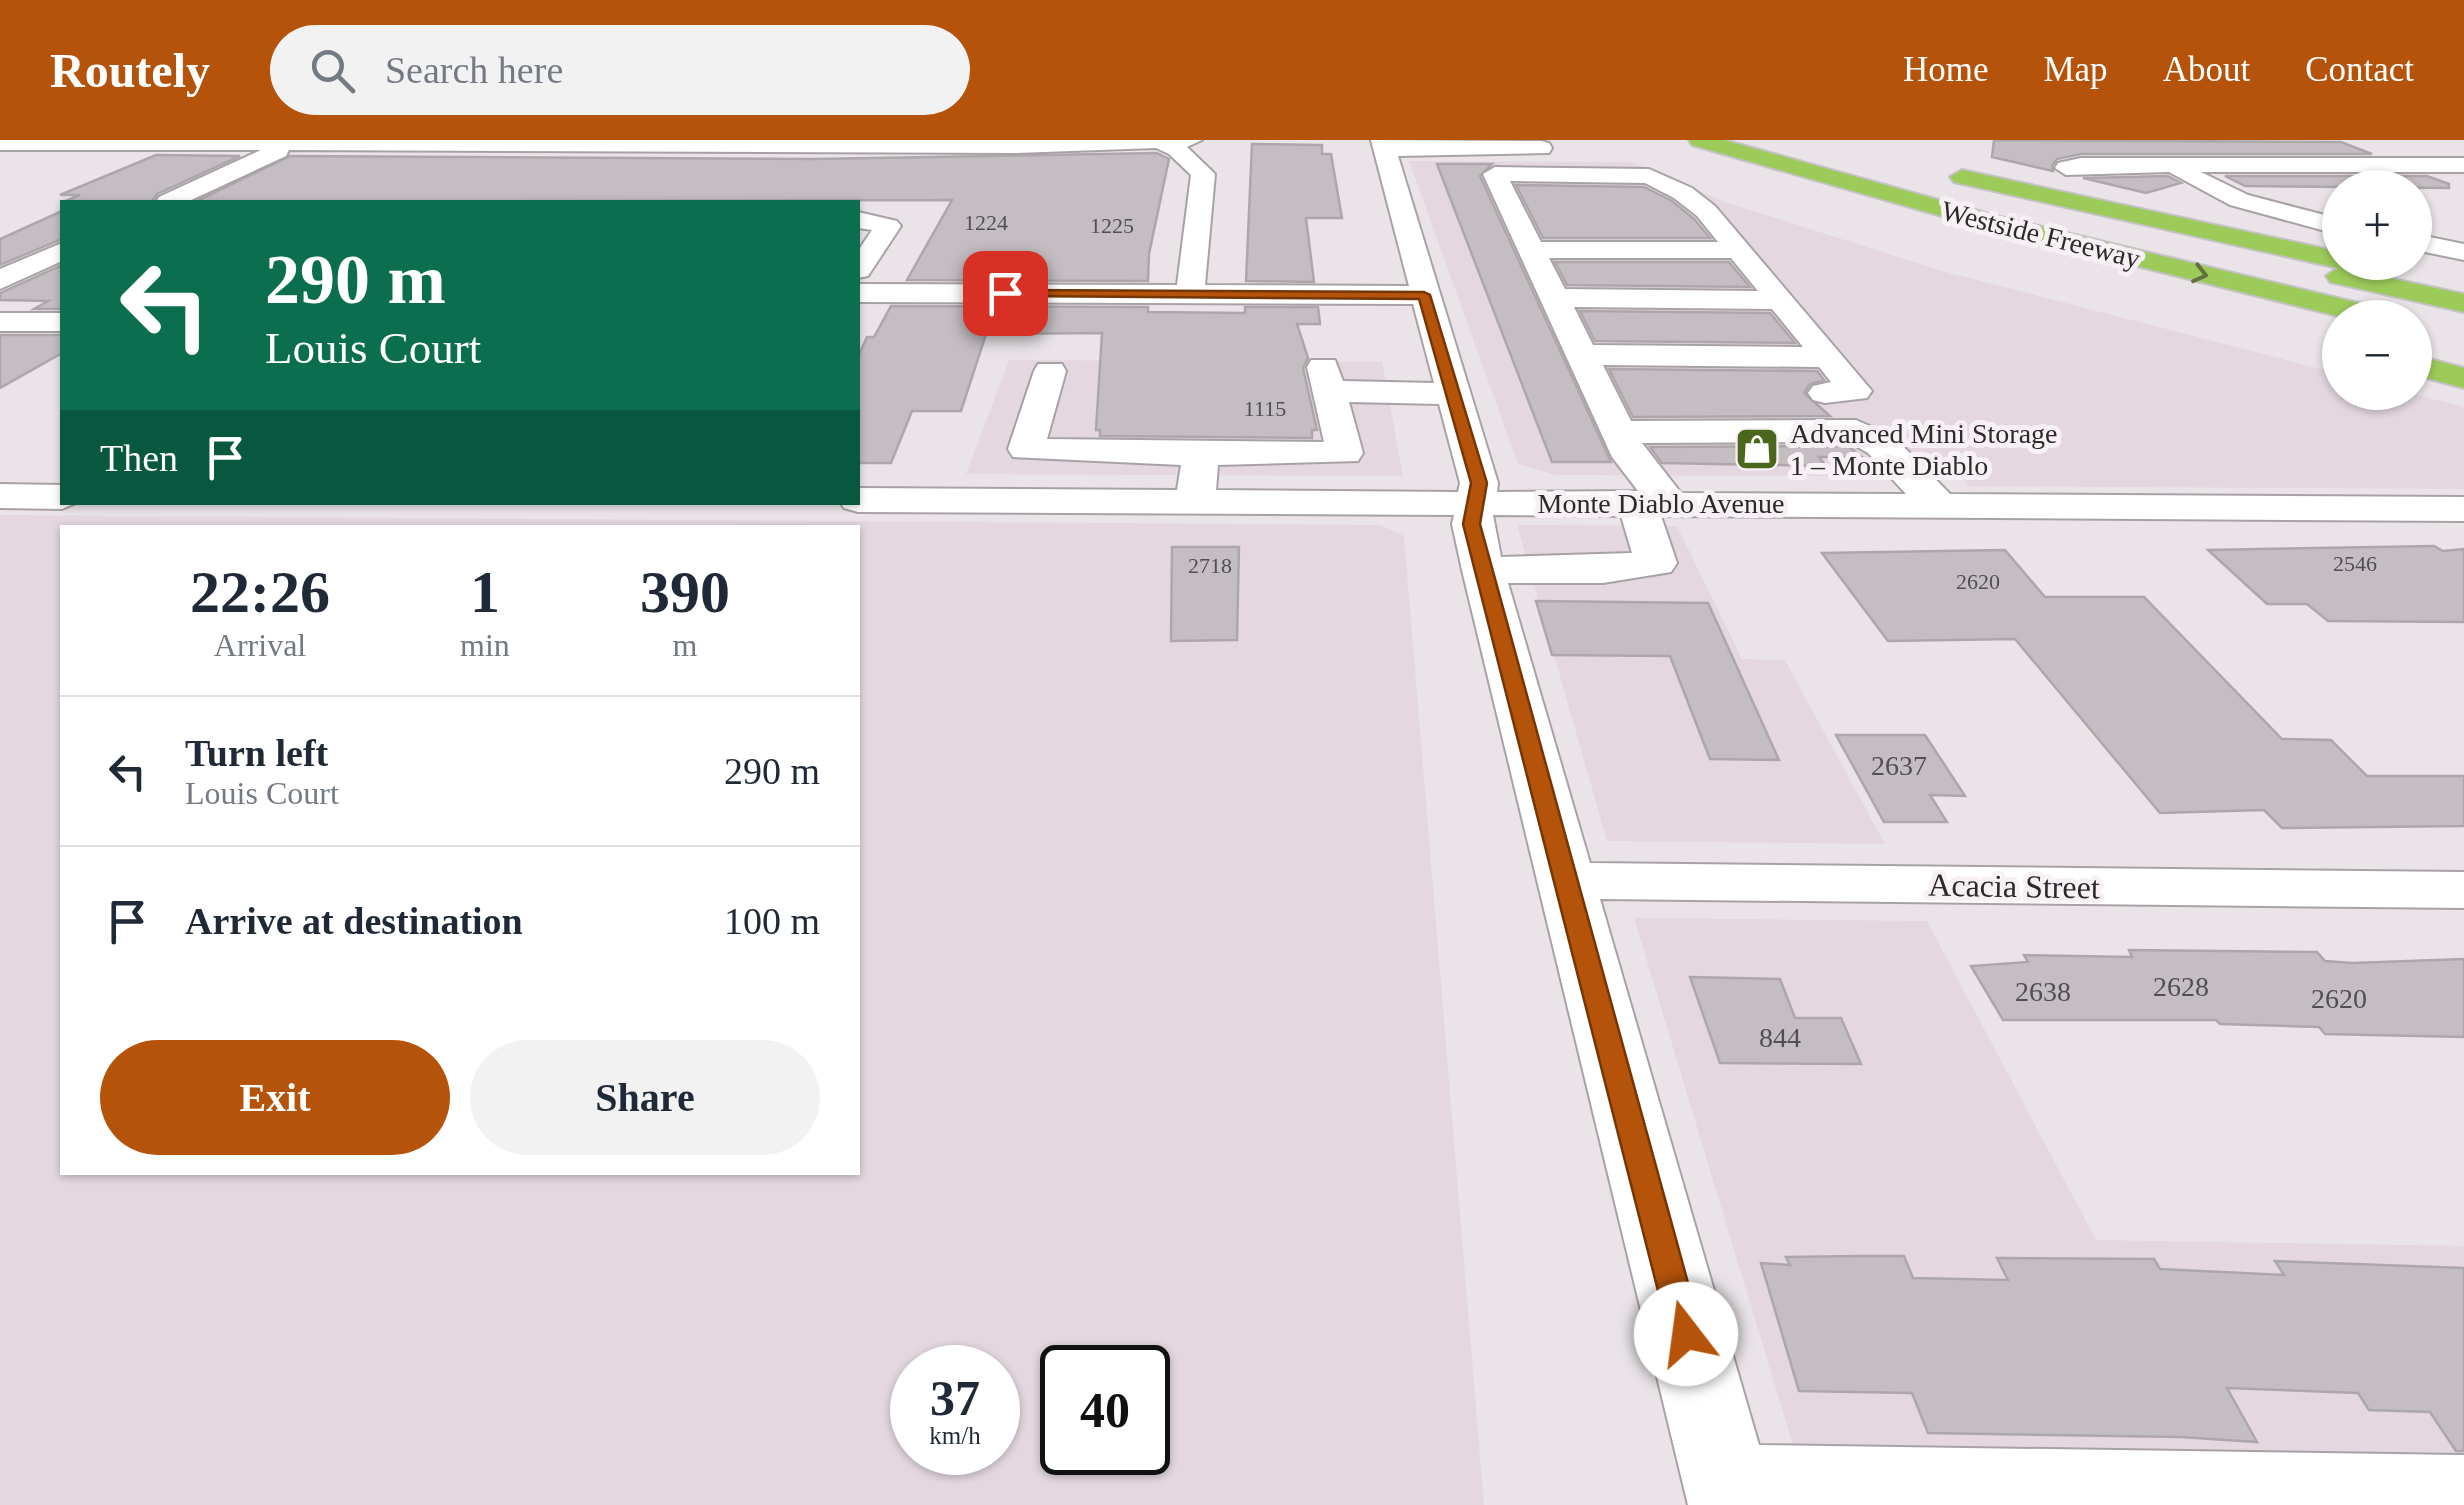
<!DOCTYPE html>
<meta charset="utf-8">
<style>
:root{--surface:#fff;--page:#f2f2f3;--text:#1f2937;--muted:#747a83;--line:#e0e1e3;--accent:#b45309}
body{margin:0;font-family:"Times New Roman",serif;background:var(--page);color:var(--text);height:100vh;display:flex;flex-direction:column;font-size:38px;white-space:nowrap}
*{box-sizing:border-box;margin:0}
p{font-size:32px;color:var(--muted)}
.icon{flex:none;width:55px;height:55px;fill:none;stroke:currentColor;stroke-width:2;stroke-linecap:round;stroke-linejoin:round}
.map{position:relative;flex:1;overflow:hidden}
.drawer{position:absolute;left:60px;top:385px;width:800px;height:650px;display:flex;flex-direction:column;background:var(--surface);border-radius:0px;box-shadow:0 2px 8px #0004}
.drawer>*{flex:none}
.banner{position:absolute;left:60px;top:60px;width:800px;height:305px;border-radius:0px;box-shadow:0 2px 8px #0004;background:#0b6e4f;color:#fff;overflow:hidden}
.buttons{position:absolute;left:2322px;top:30px;display:grid;gap:20px}
.buttons a{display:grid;place-items:center;width:110px;height:110px;border-radius:50%;background:var(--surface);box-shadow:0 2px 8px #0004;font-size:50px}
.speed{position:absolute;left:890px;top:1205px;display:flex;gap:20px;font-size:50px;font-weight:700;text-align:center}
.speed>*{display:grid;place-content:center;width:130px;height:130px;border-radius:50%;background:var(--surface);box-shadow:0 2px 8px #0004;line-height:1}
.speed small{font-size:25px;font-weight:400}
.speed .limit{border:5px solid #111;border-radius:15px;background:#fff;color:#111}
.pin{position:absolute;display:grid;place-items:center;width:85px;height:85px;color:#fff;margin:-42px;border-radius:20px;box-shadow:0 5px 15px #0006}
.me{position:absolute;width:110px;margin:-55px;rotate:345deg;stroke-linejoin:round;filter:drop-shadow(0 0 8px #0008)}
.turn{display:flex;align-items:center;gap:35px;height:210px;padding:0 40px;font-size:45px}
.turn .icon{width:130px;height:130px;stroke-width:2.5}
.turn b{display:block;font-size:70px;line-height:85px}
.then{display:flex;align-items:center;height:95px;padding:0 40px;background:#0003;gap:20px;font-size:38px}
.eta{display:flex;justify-content:space-evenly;align-items:center;height:170px;text-align:center}
.eta b{font-size:60px;font-weight:800;line-height:70px}
.action{display:flex;gap:20px;margin-top:auto;padding:20px 40px}
.action a{flex:1;height:115px;border-radius:60px;background:var(--accent);color:#fff;font-size:40px;font-weight:800;line-height:115px;text-align:center}
.action a+a{background:var(--page);color:var(--text)}
ul{padding:0;list-style:none}
li{display:flex;align-items:center;gap:30px;height:150px;padding:0 40px;border-top:2px solid var(--line)}
li div{flex:1}
li b{display:block;font-size:38px}
li em{font-style:normal}
header{display:flex;align-items:center;gap:60px;box-sizing:border-box;height:140px;padding:0 50px;background:var(--accent);color:#fff}
header strong{font-size:48px}
nav{display:flex;gap:55px;margin-inline-start:auto;font-size:35px}
.search{width:700px;height:90px;background:var(--page);display:flex;align-items:center;gap:25px;box-sizing:border-box;padding:0 35px;border-radius:55px;color:var(--muted);font-size:38px}
.map>svg:first-child{display:block}
</style>
<header>
<strong>Routely</strong>
<div class="search"><svg class="icon" aria-label="search" viewBox="0 0 24 24"><circle cx="10" cy="10" r="6"/><path d="M15 15l6 6"/></svg>Search here</div>
<nav><a>Home</a><a>Map</a><a>About</a><a>Contact</a></nav>
</header>
<div class="map">
<svg width="2464" height="1365" viewBox="0 0 2464 1365">
<rect width="100%" height="100%" fill="#eae4e8"/>
<!-- built -->
<path fill="#e4d7e0" fill-rule="evenodd" d="M1409,21L1632,22L1725,62L1942,131L2340,234V252L2409,253L2464,267V349L1969,346L1961,337L1556,335L1518,324Z
M1009,220L1382,222L1403,336L966,334Z
M0,375L1380,385L1404,396L1484,1365H0ZM62,388H858V1032H62ZM912,1228H998V1312H912ZM1062,1228H1148V1312H1062Z
M1517,385L1677,386L1742,519L1785,520L1885,704L1607,701Z
M1634,778L1927,781L2096,1100L2464,1106V1365H1811Z"/>
<!-- building -->
<path fill="#c4bdc2" stroke="#ada7ab" stroke-width="2.5" d="M1994,0L2341,2L2372,14H2081L2057,19L2052,26L2053,31L1992,17Z
M1252,4L1322,5V14H1331L1342,78H1306L1314,142L1246,141Z
M1157,13L1169,19L1149,114L1148,141L907,140L952,60L195,62L290,16L814,19Z
M156,15L240,16L157,54L152,62H63L80,55H60Z
M1437,24H1492L1480,36L1611,322H1552Z
M2168,36L2181,43L2146,53L2083,38Z
M2225,36H2427L2449,44V48L2245,46Z
M1516,45L1644,47L1672,61L1694,79L1710,98H1543Z
M62,71V99L0,125V99Z
M1555,122H1729L1750,147L1567,145Z
M62,125V169H34L48,161L0,160V153Z
M891,166L1148,167V172L1245,173V167H1318L1320,184H1297L1308,218L1303,228L1317,290H1312V298L1100,296V290H1096L1102,193L986,194L961,271H912L891,323H858V217L867,197H874Z
M1580,171L1770,173L1795,203L1595,201Z
M0,195H62V213L0,248Z
M1609,229L1817,231L1824,240L1810,244L1804,253L1830,276L1633,277Z
M1848,306L1862,317H1819L1826,326L1662,323L1650,307Z
M2434,406L2443,411L2464,409V482L2328,481L2307,464H2267L2208,410Z
M1172,407H1239L1237,500L1171,501Z
M2005,410L2045,457H2144L2282,599L2331,600L2367,636H2464V686L2282,688L2264,670L2160,673L2015,499L1888,501L1822,413Z
M1536,461L1708,463L1779,620L1710,619L1670,516L1552,515Z
M1836,595H1925L1965,656L1930,655L1947,682H1884Z
M2129,810L2317,812L2325,821L2353,823L2464,819V897L2325,894L2319,887L2220,884L2216,880H2003L1971,826L2028,822L2024,815L2132,817Z
M1690,837L1780,839L1795,878H1841L1861,924L1720,923Z
M1860,1116H1904L1913,1138L2008,1140L1997,1118L2154,1119L2160,1129L2284,1135L2275,1121L2464,1128V1311H2456L2430,1272L2369,1270L2358,1253L2227,1248L2257,1302L2181,1297L1928,1293L1912,1253L1799,1251L1761,1123L1790,1125L1786,1117Z"/>
<g fill="none" stroke-linecap="round" stroke-linejoin="round">
<defs>
<path id="minor" d="M0,0H1202L1187,7L1215,34L1205,145L1409,146L1371,0L1541,1L1549,3L1552,8L1549,13L1398,16L1498,343L1497,352L1638,351L1612,317L1483,34L1495,27L1649,29L1692,48L1715,66L1872,251L1867,258L1825,263L1813,260L1808,253L1813,246L1831,242L1819,227L1603,225L1631,281L1856,280L1894,297L1950,354L2464,357V381L1661,376L1677,423L1671,432L1603,443H1508L1590,723L2464,732V768L1600,759L1759,1305L2464,1315V1365H1688L1462,430L1452,384L1454,375L858,372L844,368L840,362H858V348L1177,350L1181,325L1013,317L1008,309L1034,231L1038,224H1062L1066,231L1047,299L1324,302L1307,227L1311,220H1335L1343,241L1434,243L1413,164L858,162V144L1177,145L1191,35L1169,14L1156,8L1016,13L289,10L286,16L187,62H156L159,57L261,10H0ZM1510,41L1645,43L1674,58L1697,76L1718,102H1541ZM1549,118H1731L1758,151L1565,149ZM1574,167L1772,169L1803,207L1593,205ZM1349,262L1439,264L1460,343L1458,352L1216,350L1218,325L1358,321L1363,313ZM1849,302L1868,313L1906,354L1681,353L1642,303ZM1493,375L1621,376L1632,413L1501,417Z
M2081,18H2464V32H2201L2248,55L2340,79V95L2230,65L2169,32L2066,35L2055,28L2058,23Z
M858,72L897,81L901,86L868,136L858,138V111L872,90L858,88Z
M2415,94L2464,104V120L2415,110Z
M62,103V121L0,149V129Z
M0,173H62V191H0Z
M0,344L62,345V362H78L62,369L0,368Z"/>
<path id="highway" d="M1689,0H1724L1996,76L2396,172L2400,178H2346L1980,87L1692,5Z
M1962,30L2340,112V122H2352L2342,128L2464,154V172L2330,142L2326,136L2338,128L1954,42L1950,37Z
M2415,215L2464,228V248L2415,235Z"/>
</defs>
<!-- minor casing -->
<use href="#minor" stroke="#a8a2a7" stroke-width="4"/>
<!-- highway casing -->
<use href="#highway" stroke="#c4c3c4" stroke-width="4"/>
<!-- minor -->
<use href="#minor" fill="#fff" fill-rule="evenodd"/>
<!-- highway -->
<use href="#highway" fill="#9dcb5a" fill-rule="evenodd"/>
</g>
<!-- one-way arrows -->
<defs><path id="oneway-chevron" d="M-2-3.5L2.5 0L-2 3.5" fill="none" stroke-width="1.6" stroke-linecap="round" stroke-linejoin="round" transform="scale(2.5)"/></defs>
<use stroke="#5f7240" href="#oneway-chevron" transform="translate(2200 134) rotate(14)"/>
<!-- route -->
<path fill="#b45309" stroke="#753606" stroke-width="2.5" d="M1005,150L1424,152L1430,155L1487,343L1480,384L1702,1194L1697,1204L1686,1208L1674,1204L1669,1194L1463,384L1471,343L1419,159L1001,156Z"/>
<!-- icons -->
<defs>
<symbol id="shop-square" viewBox="-11 -11 22 22"><rect x="-9" y="-9" width="18" height="18" rx="4" fill="#4a671b" stroke="#f7f1f6"/><path d="M-5-2.5h2.3a2.7 3.5 0 0 1 5.4 0H5L5.5 6h-11ZM-1.5-2.5h3a1.5 2.3 0 0 0-3 0Z" fill="#fff"/></symbol>
</defs>
<g fill-rule="evenodd">
<use href="#shop-square" x="1732" y="284" width="50" height="50"/>
</g>
<g text-anchor="middle" stroke-width="10" stroke-linejoin="round" paint-order="stroke">
<!-- far-number labels -->
<g font-size="22" fill="#524e51">
<text x="986" y="90">1224</text>
<text x="1112" y="93">1225</text>
<text x="1265" y="276">1115</text>
<text x="2355" y="431">2546</text>
<text x="1210" y="433">2718</text>
<text x="1978" y="449">2620</text>
</g>
<!-- far-street labels -->
<g font-size="28" fill="#2c292b" stroke="#f7f1f6">
<text transform="translate(2041 94) rotate(14)" y="10">Westside Freeway</text>
<text x="1661" y="373">Monte Diablo Avenue</text>
</g>
<!-- far-poi labels -->
<g font-size="28" fill="#2c292b" stroke="#f7f1f6" text-anchor="start">
<text x="1790" y="303">Advanced Mini Storage<tspan x="1790" dy="32">1 – Monte Diablo</tspan></text>
</g>
<!-- number labels -->
<g font-size="28" fill="#524e51">
<text x="1899" y="635">2637</text>
<text x="2181" y="856">2628</text>
<text x="2043" y="861">2638</text>
<text x="2339" y="868">2620</text>
<text x="1780" y="907">844</text>
</g>
<!-- street labels -->
<g font-size="32" fill="#2c292b" stroke="#f7f1f6">
<text transform="translate(2014 746) rotate(1)" y="11">Acacia Street</text>
</g>
</g>
</svg>
<div class="buttons">
<a>+</a>
<a>−</a>
</div>
<div class="speed"><div>37<small>km/h</small></div><div class="limit">40</div></div>
<div class="pin" style="left:1005px;top:153px;background:#d93025"><svg class="icon" aria-label="arrive" viewBox="0 0 24 24"><path d="M6 21V4h12l-3 4 3 4H6"/></svg></div>
<svg class="me" style="left:1686px;top:1194px" viewBox="-20 -20 40 40"><circle r="19" fill="#fff"/><path d="M0-13L10 11 0 6-10 11z" fill="#b45309"/></svg>
<div class="banner">
<div class="turn"><svg class="icon" aria-label="left" viewBox="0 0 24 24"><path d="M17 20v-9H6M10 6l-5 5 5 5"/></svg><div><b>290 m</b>Louis Court</div></div>
<div class="then">Then<svg class="icon" aria-label="arrive" viewBox="0 0 24 24"><path d="M6 21V4h12l-3 4 3 4H6"/></svg></div>
</div>
<section class="drawer">
<div class="eta">
<div><b>22:26</b><p>Arrival</p></div>
<div><b>1</b><p>min</p></div>
<div><b>390</b><p>m</p></div>
</div>
<ul>
<li><svg class="icon" aria-label="left" viewBox="0 0 24 24"><path d="M17 20v-9H6M10 6l-5 5 5 5"/></svg><div><b>Turn left</b><p>Louis Court</p></div><em>290 m</em></li>
<li><svg class="icon" aria-label="arrive" viewBox="0 0 24 24"><path d="M6 21V4h12l-3 4 3 4H6"/></svg><div><b>Arrive at destination</b></div><em>100 m</em></li>
</ul>
<div class="action"><a>Exit</a><a>Share</a></div>
</section>
</div>
